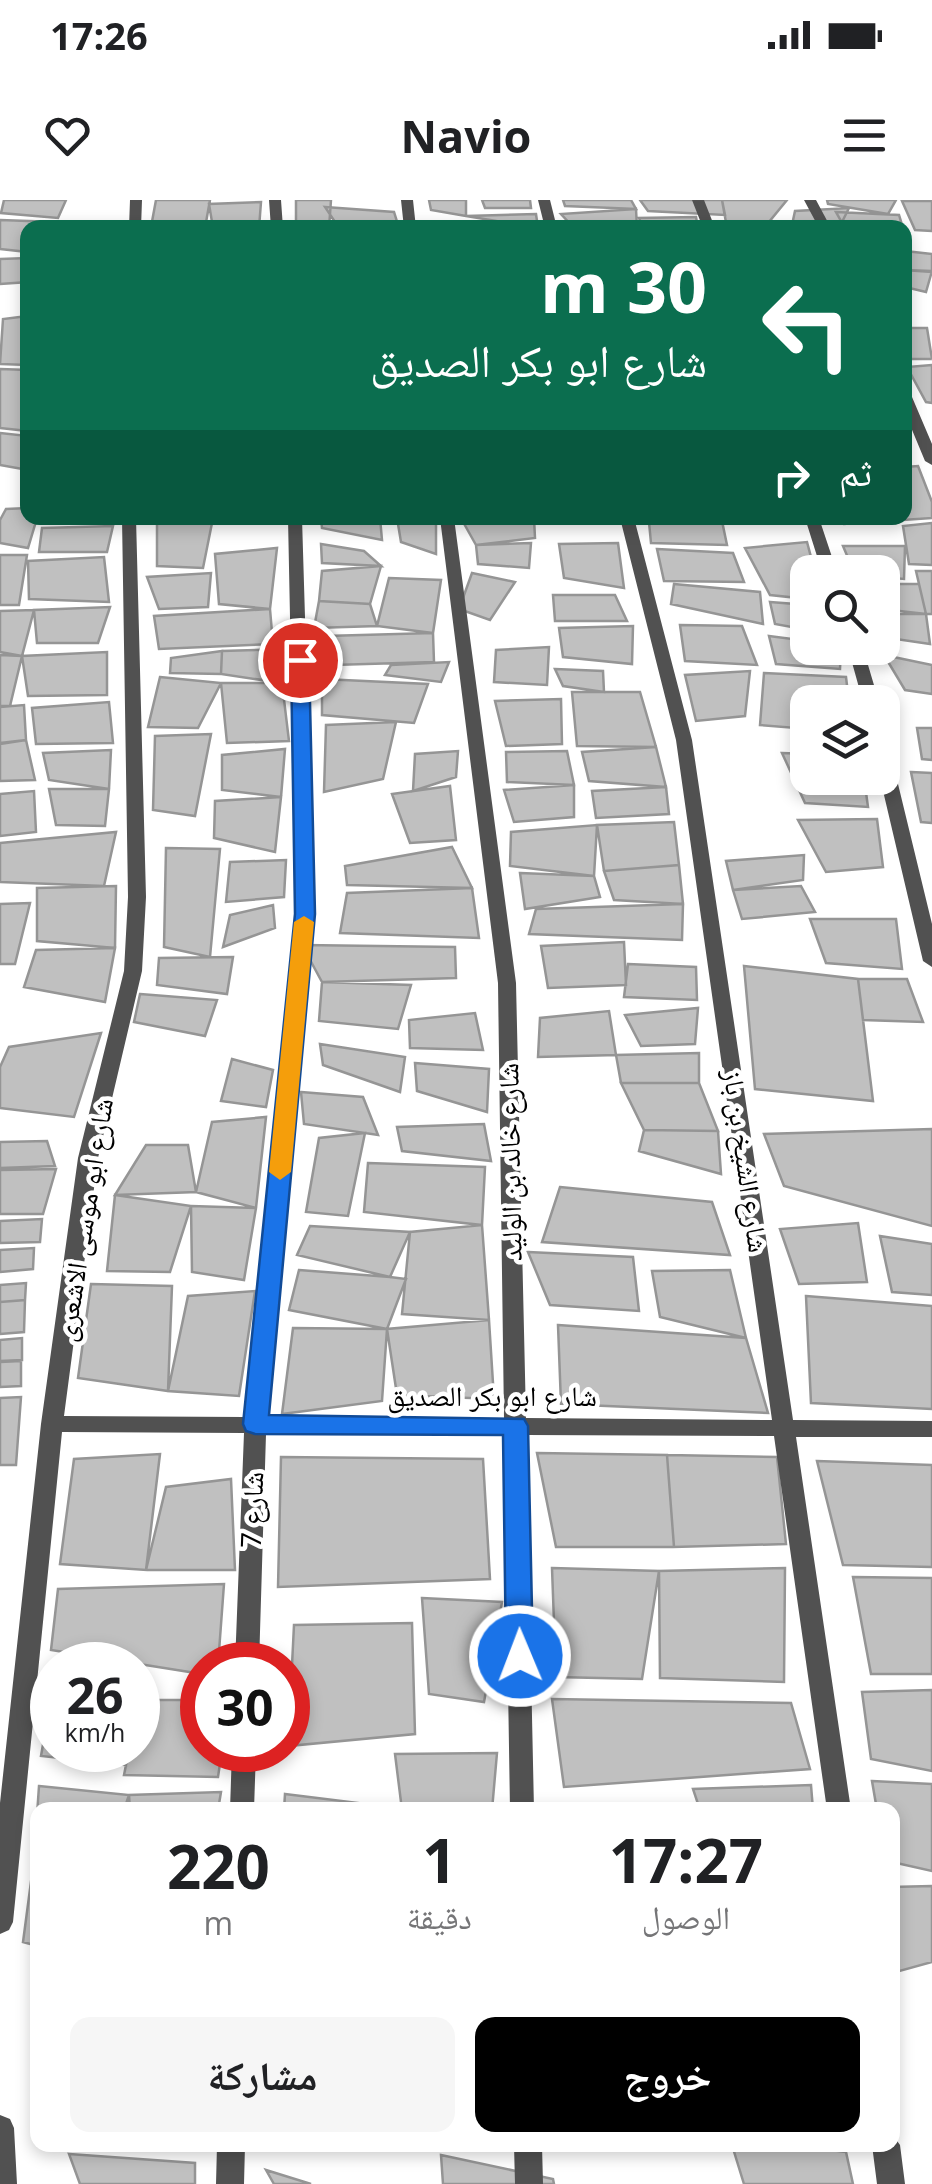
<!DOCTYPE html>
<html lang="ar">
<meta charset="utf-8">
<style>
:root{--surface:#fff;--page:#f6f6f6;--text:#202124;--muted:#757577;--accent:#000}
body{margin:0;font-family:"Open Sans","Noto Naskh Arabic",sans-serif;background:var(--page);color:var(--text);direction:rtl;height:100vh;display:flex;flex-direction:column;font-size:38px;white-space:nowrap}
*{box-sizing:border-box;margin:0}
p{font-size:32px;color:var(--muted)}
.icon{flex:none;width:55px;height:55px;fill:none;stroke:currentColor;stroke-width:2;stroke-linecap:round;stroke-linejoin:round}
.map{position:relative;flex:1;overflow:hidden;direction:ltr}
.details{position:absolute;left:30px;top:1602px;width:870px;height:350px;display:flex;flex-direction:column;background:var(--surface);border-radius:20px;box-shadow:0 5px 15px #0003;direction:rtl}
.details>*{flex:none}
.hud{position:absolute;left:20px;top:20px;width:892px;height:305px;border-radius:20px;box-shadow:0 5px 15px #0003;direction:rtl;background:#0b6e4f;color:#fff;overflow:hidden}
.buttons{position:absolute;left:790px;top:355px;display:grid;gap:20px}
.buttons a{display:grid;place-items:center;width:110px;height:110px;border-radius:20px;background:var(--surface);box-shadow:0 5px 15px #0003;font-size:50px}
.speed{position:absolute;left:30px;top:1442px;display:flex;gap:20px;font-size:50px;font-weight:700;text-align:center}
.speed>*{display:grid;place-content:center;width:130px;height:130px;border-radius:50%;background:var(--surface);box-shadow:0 5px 15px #0003;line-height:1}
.speed small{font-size:25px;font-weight:400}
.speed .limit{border:15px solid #d22;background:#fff;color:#111}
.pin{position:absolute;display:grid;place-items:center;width:85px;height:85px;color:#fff;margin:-42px;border:5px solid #fff;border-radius:50%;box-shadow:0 2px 10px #0007}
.me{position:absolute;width:110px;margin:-55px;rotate:359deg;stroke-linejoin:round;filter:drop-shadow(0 0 8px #0008)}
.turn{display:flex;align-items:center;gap:35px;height:210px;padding:0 40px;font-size:45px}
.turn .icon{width:130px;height:130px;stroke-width:2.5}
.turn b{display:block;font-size:70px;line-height:85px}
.then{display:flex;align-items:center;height:95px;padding:0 40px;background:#0003;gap:20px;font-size:38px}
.eta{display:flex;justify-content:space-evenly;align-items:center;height:170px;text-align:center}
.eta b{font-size:60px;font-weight:700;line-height:70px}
.cta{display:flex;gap:20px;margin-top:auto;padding:20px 40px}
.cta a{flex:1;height:115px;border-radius:20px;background:var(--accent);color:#fff;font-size:40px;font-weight:700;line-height:115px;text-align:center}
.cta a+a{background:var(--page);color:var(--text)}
.status{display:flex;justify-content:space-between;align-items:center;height:70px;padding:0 50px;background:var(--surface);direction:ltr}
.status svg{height:28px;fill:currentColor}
header{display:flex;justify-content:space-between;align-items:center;height:130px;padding:0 40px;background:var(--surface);font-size:45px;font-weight:700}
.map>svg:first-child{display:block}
</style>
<div class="status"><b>17:26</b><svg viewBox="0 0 49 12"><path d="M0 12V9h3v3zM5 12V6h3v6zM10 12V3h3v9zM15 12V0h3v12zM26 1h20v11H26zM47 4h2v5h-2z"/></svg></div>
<header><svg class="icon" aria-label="menu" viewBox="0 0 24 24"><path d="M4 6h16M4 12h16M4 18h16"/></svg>Navio<svg class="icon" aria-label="heart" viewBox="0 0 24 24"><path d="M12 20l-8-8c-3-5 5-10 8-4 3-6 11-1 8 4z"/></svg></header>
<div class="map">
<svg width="932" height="1984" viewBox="0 0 932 1984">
<rect width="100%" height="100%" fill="#fff"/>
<!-- building -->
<path fill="#c0c0c0" stroke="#959595" stroke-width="2.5" d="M4,0H66L58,18L1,13Z
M156,0H210L205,28L151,27Z
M296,0H331L329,28H296Z
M429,0H466V16L431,10Z
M482,0H530L531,8H485Z
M563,0H631L636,9L565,6Z
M640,0H722L725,15L648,11Z
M722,0H787L764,28H727Z
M827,0H896L888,14L828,4Z
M902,1H932V31L915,30Z
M261,2L259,28H213L209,4Z
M325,7L394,12L399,28H339Z
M849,8L839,28L792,25L795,11Z
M636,9L637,28H574L561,14Z
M836,12L899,15L903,28H845Z
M536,14L538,28L466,16Z
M696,17L698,28H643L639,18Z
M0,20L56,22L55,28H28V52L0,49Z
M905,51L932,54V72L905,70Z
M28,58V82L0,84V59Z
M905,70L932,71L926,92L905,87Z
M28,116V165L0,164L3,119Z
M905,128H927L932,159H905Z
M932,165V203L926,202L907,167Z
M0,169L28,170V231L0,228Z
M0,233L28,236V270L0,265Z
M918,266L932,302V318L844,324L841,318H905V267Z
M28,308V318H37L28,348L0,343V320L6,309Z
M157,318H213L203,368L157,366Z
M321,318H380L382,340L322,328Z
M397,318H436V354L401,342Z
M534,318L535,338L476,345L462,320Z
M722,321L727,345L651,343L649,322Z
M932,323V365L909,364L903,326Z
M113,326L107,352H39L42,328Z
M807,342L815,372H808V399L770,395L745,348Z
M531,343L529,368L478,364L476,345Z
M618,343L624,388L564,378L559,344Z
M321,344L364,351L381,366L322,363Z
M843,346H905L904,379L882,377V372H854Z
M277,348L270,409L219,404L215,354Z
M657,349L733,353L744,382L664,381Z
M0,355H27L19,405H0Z
M104,357L109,402L29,399L28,361Z
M381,366L370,404L319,401L322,371Z
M916,371H932V414H926Z
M211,373L208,407L159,409L147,377Z
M472,373L515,382L490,420L459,409Z
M389,378L441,380L433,433L377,426Z
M674,384L760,392L763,424L671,404Z
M882,384H919L926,414L882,409Z
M553,395H615L627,421H555Z
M319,401L370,404L377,426L314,428Z
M770,402L808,405V430L775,424Z
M110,407L98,443H37L34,410Z
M270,409L273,444L159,449L154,416Z
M34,410L22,456L0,452V411Z
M882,414H926L930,444L882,437Z
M680,425L742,426L757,465L685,461Z
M633,426L632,464L563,457L559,428Z
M433,433L434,462L333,465L326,436Z
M769,436L808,441V448H841L840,469L776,464Z
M549,447L547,485L494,482L496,450Z
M284,449L282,483L221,474L222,451Z
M222,451L221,474L170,473L171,458Z
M107,452V495L28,496L22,456Z
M0,455L22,456L10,506H0Z
M884,455L932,465V494L905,490Z
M449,462L441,482L385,475L391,465Z
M555,469L603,471L604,492L563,486Z
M750,471L745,516L696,521L685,475Z
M764,473L846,477L849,502H808V529L760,525Z
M160,477L221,483L198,528L148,527Z
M322,479L428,484L414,523L322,515Z
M221,483H282L289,541L227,543Z
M572,492H640L656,547L577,546Z
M561,499L562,544L506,546L495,501Z
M109,502L113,543L36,544L32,508Z
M24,505L26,540L0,543V507Z
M396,522L383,579L324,592L326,525Z
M917,528H932V560L922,559Z
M211,534L195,616L153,610L155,536Z
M26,540L35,580L0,581V544Z
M656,547L666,587L589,581L582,552Z
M285,549L281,597L222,590V555Z
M111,550L109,589L49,580L43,553Z
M458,551L456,577L413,591L415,554Z
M567,551L574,585L507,582L506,552Z
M782,553L808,554V578H864L868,607L805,603Z
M911,572L932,573V623L921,622Z
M574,585V617L514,622L504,590Z
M450,586L456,640L410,643L392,594Z
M666,587L669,614L596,618L592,591Z
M49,589H109L105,626L56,625Z
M34,591L36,632L0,636V594Z
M281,597L275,652L214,638L215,601Z
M877,619L883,667L826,672L798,620Z
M674,622L679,665L604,671L597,625Z
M597,625L594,676L510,666L511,632Z
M116,632L104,686L0,682V643Z
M452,647L472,688L347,685L345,666Z
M166,648L220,649L210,757L164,747Z
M804,655L803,680L733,690L726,661Z
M286,660L284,697L226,702L230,662Z
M679,665L683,704L614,700L604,671Z
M520,673L594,676L600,697L525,709Z
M116,686L115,748L37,741V688Z
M801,686L815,712L742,719L733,690Z
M472,688L479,738L340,733L347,693Z
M30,703L15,764H0V704Z
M683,704L682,740L529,734L536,709Z
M273,705L275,728L223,747L230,715Z
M810,719H896L902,769L826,763Z
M624,742L626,785L548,788L541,746Z
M302,745L455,747L456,778L322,782Z
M115,748L105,802L24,787L36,750Z
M233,757L227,794L157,785L159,758Z
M628,764L696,767L697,800L624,797Z
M744,766L858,779L873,901L755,889Z
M858,779H907L923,822L863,820Z
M322,782L411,785L398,829L319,821Z
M140,794L217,800L205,836L134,822Z
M698,808L695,844L641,846L625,815Z
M609,811L616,855L538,857L540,818Z
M475,813L483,850L410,848L409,820Z
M101,833L74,917L0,908V867L9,847Z
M320,844L405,857L400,892L323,865Z
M699,853V883H621L616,855Z
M232,859L273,870L266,907L221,901Z
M415,863L489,869L487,912L417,891Z
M621,883H699L718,931L644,930Z
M301,892L363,897L378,935L304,924Z
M266,917L256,1008L196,992L212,922Z
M484,924L491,961L402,951L397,927Z
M932,929V1026L784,986L764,934Z
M644,930L718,931L721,974L639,951Z
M365,933L348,1016L306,1012L319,938Z
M47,941L55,966L0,968V942Z
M146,945H188L196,992L115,995Z
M368,963L485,967L482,1025L364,1012Z
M56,969L43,1014H0V970Z
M560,987L712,1002L730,1055L542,1042Z
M115,995L191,1006L170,1072L107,1071Z
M191,1006L256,1008L244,1080L192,1072Z
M42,1019L40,1042L0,1043V1021Z
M858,1023L867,1082L799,1084L780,1029Z
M482,1025L489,1120L402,1114L410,1032Z
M310,1026L410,1032L390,1077L297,1055Z
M880,1036L932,1044V1095L892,1092Z
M34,1048L33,1069L0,1072V1050Z
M528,1052L633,1057L639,1111L550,1105Z
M299,1070L390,1077L406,1079L387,1129L289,1110Z
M730,1070L746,1138L660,1117L652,1071Z
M26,1083L25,1100L0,1102V1085Z
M91,1084L172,1086L168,1191L78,1178Z
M255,1091L239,1196L168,1191L188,1096Z
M806,1096L932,1106V1209L811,1203Z
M25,1100L24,1132L0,1134V1102Z
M489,1120L494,1199L397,1195L387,1129Z
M558,1125L746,1138L768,1213L561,1204Z
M293,1128L387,1129L382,1201L282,1214Z
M22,1138V1160L0,1161V1140Z
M21,1161V1186L0,1187V1162Z
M21,1197L16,1265H0V1198Z
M537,1253L667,1255L674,1347H556Z
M160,1254L146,1370L60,1364L74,1259Z
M667,1255L777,1257L786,1344L674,1347Z
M281,1257L483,1259L490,1379L278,1387Z
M817,1261L932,1265V1367L843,1365Z
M231,1279L235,1370H146L166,1287Z
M552,1368L659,1371L642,1479L556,1477Z
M785,1368L784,1482L660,1478L659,1371Z
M853,1377L932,1378V1474H871Z
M224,1384L218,1465H202V1474L51,1450L58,1389Z
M422,1398L502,1402L484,1502L429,1494Z
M412,1423L415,1534L288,1546L294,1425Z
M932,1490V1571L871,1559L862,1492Z
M52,1493V1550H125L126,1565L41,1556Z
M552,1499L791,1503L810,1569L564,1587Z
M138,1500H202V1550H222L218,1577L124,1575L129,1550H138Z
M497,1553L492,1610H402L395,1554Z
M872,1581L932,1584V1671L892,1662V1610H877Z
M811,1585L813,1610H700L693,1589Z
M39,1586L129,1595L124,1610H38V1659H34Z
M221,1592L218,1610H130L129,1595Z
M285,1594L391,1607V1610H284Z
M34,1659H38V1746L23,1742Z
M932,1686V1762L896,1772L892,1687Z
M732,1945H792L846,1952L853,1984H744Z
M69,1954L195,1963V1984H80Z
M441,1955L553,1979L554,1984H443Z
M266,1970L311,1984H274Z"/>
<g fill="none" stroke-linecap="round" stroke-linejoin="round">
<!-- minor -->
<path fill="#515151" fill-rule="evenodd" d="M130,0H142L141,28H129Z
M269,0H281L283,28H271Z
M401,0H413L416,28H404Z
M538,0H550L557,28H545Z
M692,0H704L715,28H703Z
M804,0H816L831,28H819Z
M905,193L912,197L932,244V265L925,261L905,213Z
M122,318H136L146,697L142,771L98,958L64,1216L245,1217L296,715L288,318H302L314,715L267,1217L504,1218L498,783L440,318H454L516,783L526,1218L772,1220L676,540L620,318H634L692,540L793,1220L932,1221V1237H796L851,1610H827L774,1236L526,1235L534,1610H510L504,1235L266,1234L259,1465H235L244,1233L62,1232L13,1722L9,1730L0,1734V1603L41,1224L78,958L124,771L128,697Z
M805,318H819L837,372H822Z
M848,448H863L879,502H863Z
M882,546L890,551L932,724V767L923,761L880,578H882Z
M232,1550H256L254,1610H230Z
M0,1915L10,1919L14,1928L17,1984H0Z
M892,1934L900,1945L905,1984H877L872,1945H892Z
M217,1945H245L244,1984H216Z
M514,1945H542L543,1984H515Z"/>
</g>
<!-- route -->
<path fill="#1a73e8" stroke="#114b97" stroke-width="2.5" d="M300,454L309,460L315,714L269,1215L524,1219L528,1226L533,1456L529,1464L520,1467L510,1464L506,1456L503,1235L255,1234L246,1231L243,1224L295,714L291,460Z"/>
<!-- slow -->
<path fill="#f59e0b" d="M304,716L314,722L291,972L280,980L269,972L294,722Z"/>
<g text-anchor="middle" stroke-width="9" stroke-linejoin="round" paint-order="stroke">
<!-- street labels -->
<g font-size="28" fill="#000" stroke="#fff">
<text transform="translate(746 961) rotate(82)" y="10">شارع الشيخ بن باز</text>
<text transform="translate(510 962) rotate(-91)" y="10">شارع خالد بن الوليد</text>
<text transform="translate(84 1020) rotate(-81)" y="10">شارع ابو موسى الاشعرى</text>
<text x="492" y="1206">شارع ابو بكر الصديق</text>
<text transform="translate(252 1310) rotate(-88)" y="10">شارع 7</text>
</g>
</g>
</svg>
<div class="buttons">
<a><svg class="icon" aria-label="search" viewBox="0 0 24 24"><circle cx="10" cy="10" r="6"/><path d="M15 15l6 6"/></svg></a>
<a><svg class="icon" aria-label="layers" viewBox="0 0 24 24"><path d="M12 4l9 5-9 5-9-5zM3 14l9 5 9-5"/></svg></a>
</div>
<div class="speed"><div>26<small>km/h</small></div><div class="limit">30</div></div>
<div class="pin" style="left:300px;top:460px;background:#d93025"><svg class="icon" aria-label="arrive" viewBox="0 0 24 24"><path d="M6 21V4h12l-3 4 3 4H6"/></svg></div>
<svg class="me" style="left:520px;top:1456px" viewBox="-20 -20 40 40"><circle r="17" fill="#1a73e8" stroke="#fff" stroke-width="3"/><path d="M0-11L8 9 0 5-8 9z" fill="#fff"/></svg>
<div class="hud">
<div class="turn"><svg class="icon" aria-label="left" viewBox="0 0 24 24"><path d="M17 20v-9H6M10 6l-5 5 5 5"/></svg><div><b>30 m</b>شارع ابو بكر الصديق</div></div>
<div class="then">ثم<svg class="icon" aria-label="right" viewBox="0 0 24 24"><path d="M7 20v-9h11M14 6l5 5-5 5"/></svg></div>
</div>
<section class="details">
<div class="eta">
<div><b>17:27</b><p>الوصول</p></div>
<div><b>1</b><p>دقيقة</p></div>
<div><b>220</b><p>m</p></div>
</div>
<div class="cta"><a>خروج</a><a>مشاركة</a></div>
</section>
</div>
